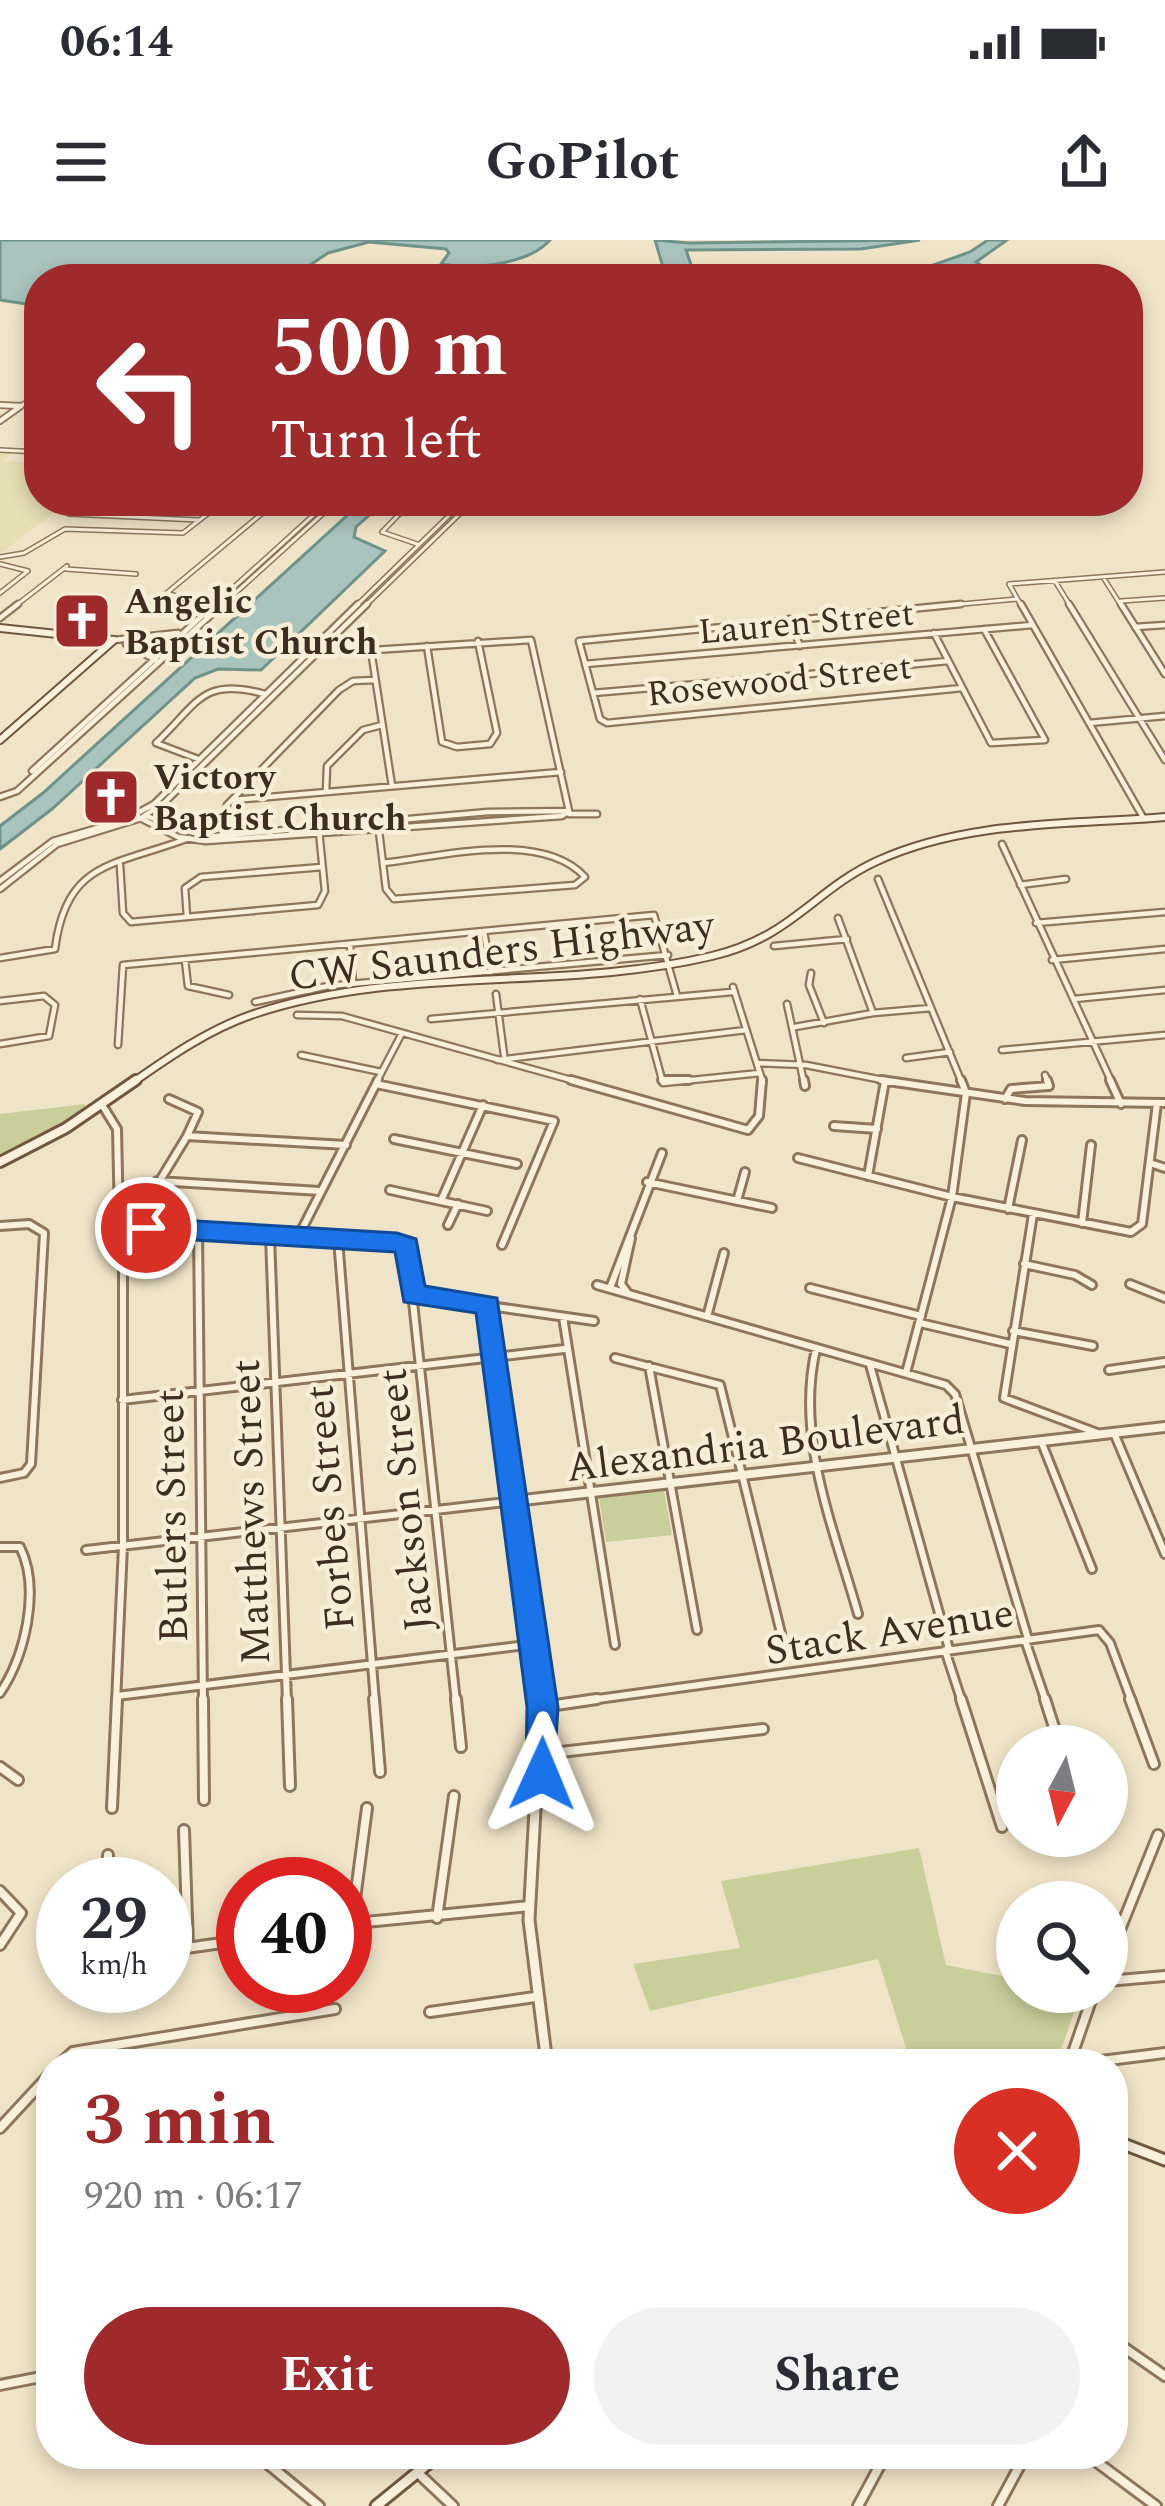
<!DOCTYPE html>
<meta charset="utf-8">
<style>
:root{--surface:#fff;--page:#f2f2f3;--text:#2b2b33;--muted:#7c7c81;--accent:#9e2a2b}
body{margin:0;font-family:Spectral,serif;background:var(--page);color:var(--text);height:100vh;display:flex;flex-direction:column;font-size:45px;white-space:nowrap}
*{box-sizing:border-box;margin:0}
p{font-size:39px;color:var(--muted)}
.icon{flex:none;width:66px;height:66px;fill:none;stroke:currentColor;stroke-width:2;stroke-linecap:round;stroke-linejoin:round}
.map{position:relative;flex:1;overflow:hidden}
.side{position:absolute;left:36px;top:1809px;width:1092px;height:420px;display:flex;flex-direction:column;background:var(--surface);border-radius:48px;box-shadow:0 6px 18px #0003}
.side>*{flex:none}
.top-card{position:absolute;left:24px;top:24px;width:1119px;height:252px;border-radius:48px;box-shadow:0 6px 18px #0003;background:#9e2a2b;color:#fff;overflow:hidden}
.needle{width:78px;rotate:187deg}
.fabs{position:absolute;left:996px;top:1485px;display:grid;gap:24px}
.fabs a{display:grid;place-items:center;width:132px;height:132px;border-radius:50%;background:var(--surface);box-shadow:0 6px 18px #0003;font-size:60px}
.speed{position:absolute;left:36px;top:1617px;display:flex;gap:24px;font-size:60px;font-weight:700;text-align:center}
.speed>*{display:grid;place-content:center;width:156px;height:156px;border-radius:50%;background:var(--surface);box-shadow:0 6px 18px #0003;line-height:1}
.speed small{font-size:30px;font-weight:400}
.speed .limit{border:18px solid #d22;background:#fff;color:#111}
.pin{position:absolute;display:grid;place-items:center;width:102px;height:102px;color:#fff;margin:-51px;border:6px solid #fff;border-radius:50%;box-shadow:0 3px 12px #0007}
.me{position:absolute;width:132px;margin:-66px;rotate:1deg;stroke-linejoin:round;filter:drop-shadow(0 0 9px #0008)}
.turn{display:flex;align-items:center;gap:42px;height:252px;padding:0 48px;font-size:54px}
.turn .icon{width:156px;height:156px;stroke-width:2.5}
.turn b{display:block;font-size:84px;line-height:102px}
.round{display:grid;place-items:center;flex:none;width:126px;height:126px;border-radius:63px;background:var(--page)}
.overview{display:flex;align-items:center;justify-content:space-between;height:204px;padding:0 48px}
h1{font-size:72px;font-weight:700;line-height:90px;color:var(--accent)}
.button{display:flex;gap:24px;margin-top:auto;padding:24px 48px}
.button a{flex:1;height:138px;border-radius:72px;background:var(--accent);color:#fff;font-size:48px;font-weight:700;line-height:138px;text-align:center}
.button a+a{background:var(--page);color:var(--text)}
.status{display:flex;justify-content:space-between;align-items:center;height:84px;padding:0 60px;background:var(--surface);direction:ltr}
.status svg{height:33px;fill:currentColor}
header{display:flex;justify-content:space-between;align-items:center;height:156px;padding:0 48px;background:var(--surface);font-size:54px;font-weight:700}
.map>svg:first-child{display:block}
</style>
<div class="status"><b>06:14</b><svg viewBox="0 0 49 12"><path d="M0 12V9h3v3zM5 12V6h3v6zM10 12V3h3v9zM15 12V0h3v12zM26 1h20v11H26zM47 4h2v5h-2z"/></svg></div>
<header><svg class="icon" aria-label="menu" viewBox="0 0 24 24"><path d="M4 6h16M4 12h16M4 18h16"/></svg>GoPilot<svg class="icon" aria-label="share" viewBox="0 0 24 24"><path d="M12 15V3M7 8l5-5 5 5M5 13v7h14v-7"/></svg></header>
<div class="map">
<svg width="1165" height="2266" viewBox="0 0 1165 2266">
<rect width="100%" height="100%" fill="#f0e4c8"/>
<!-- farmland -->
<path fill="#e6deb5" d="M0,212H12L3,221L39,223V261H69L0,314Z"/>
<!-- green -->
<path fill="#c9cf9b" d="M85,864L84,875L0,917V874Z
M664,1251L672,1295L606,1302L599,1258Z
M919,1608L946,1725L1017,1739V1752H1081L1056,1824H911L878,1719L650,1771L633,1724L740,1708L721,1641Z"/>
<!-- water -->
<path fill="#a9c4bc" stroke="#6f938a" stroke-width="3" d="M0,0H550C528,25 472,30 441,24L449,13L446,9L369,2L328,13L301,31L212,32L176,39H39V66L0,60Z
M655,0L688,3L920,0L861,9L686,10L696,39H649L663,27Z
M988,0H1007L976,22L994,33L989,39H894L970,12Z
M363,261H385L356,287L354,297L385,311L261,430L218,429L195,438L52,569L0,609V586L43,553Z"/>
<g fill="none" stroke-linecap="round" stroke-linejoin="round">
<defs>
<path id="minor-far3" d="M21,166L39,153
M0,210L39,212
M305,261L325,266
M412,261L382,292L417,304
M69,274L199,280
M0,317L24,313L65,289L183,293L224,261
M0,324L28,331L0,353
M66,329L136,334
M1103,337L1122,367
M1055,341L1071,367
M169,354L215,367
M1121,361L1165,358
M14,367L67,326
M150,367L277,261
M212,367L329,261
M220,367L337,261
M355,367L464,261
M364,367L473,261
M929,367L1017,359
M1022,367L1009,344L1165,332"/>
<path id="minor-far2" d="M206,364L215,367
M961,364L579,401L600,479L607,483L962,448
M1021,364L1144,579
M1069,364L1165,520
M1121,364L1165,434
M144,372L153,364
M0,378L18,364
M789,379L800,406
M1135,387L1165,385
M934,393L991,503L1045,500L984,389
M114,400L178,393
M126,404L156,420
M427,406L442,502L457,507L490,504L497,493L478,401
M321,407L358,411L531,400L569,571
M371,410L392,546
M585,424L1032,385
M768,438L948,421
M593,453L744,440
M1089,483L1165,476
M198,519L156,503C199,462 202,437 265,454
M32,531L215,364
M326,552L327,526L363,490L382,485
M0,557L17,551L223,364
M233,560L561,532
M569,574H597
M146,576L206,597L488,572L569,571
M138,577L178,597L206,601L562,576L569,571
M378,583L386,649L394,659L575,645L585,637C541,589 440,617 383,623
M222,595L227,565L339,450L353,441L375,440
M1002,604L1112,843
M120,625L123,673L131,682L318,665L325,651L319,591
M878,639L962,843
M0,641L53,601L125,580L154,564L358,364
M1020,645L1066,639
M0,649L57,604L141,578L165,562L367,364
M187,677L185,648L201,637L322,627
M838,678L873,773L931,768
M1036,683L1165,672
M484,692L491,732
M350,705L353,743
M774,706L847,699
M0,718L55,709C66,620 115,626 189,598
M185,720L188,746L229,755
M1052,720L1165,709
M811,733L809,745L824,783
M733,747L763,843
M496,754L504,815
M640,759L663,843L760,833
M1074,759L1165,750
M0,761L44,756L55,765L49,796L0,804
M255,762L328,746L668,715
M787,764L804,843
M297,775L342,776L582,843
M431,779L732,752
M795,787L873,773
M118,805L123,725L654,675L677,756
M1002,810L1165,795
M301,815L381,832
M906,818L950,812
M497,820L746,790
M757,823L806,825L898,843
M1045,835L1048,843
M376,843L401,795"/>
<path id="minor-far1" d="M571,840L748,890
M662,840H689
M804,840L805,846
M881,840L1025,861L1165,863
M1110,840L1121,864
M376,844L554,881L502,1005
M169,859L198,872L187,896
M1005,859L1011,849L1049,846L1047,840
M104,868L117,889L119,980L131,988L123,1009V1306L116,1462
M834,886L877,889
M748,890L759,876L762,840
M394,899L517,924
M346,905L187,896L131,988L407,1006L456,1462
M798,918L952,957L1131,992L1142,984L1157,863
M1150,923L1165,928
M868,936L885,841
M157,941L320,951
M647,942L772,968
M390,950L487,971
M441,961L483,865
M737,961L745,932
M1008,969L1022,900
M1033,974L1004,1158L1100,1194
M1082,983L1091,905
M448,985L458,964
M0,986L29,984L44,993L31,1224L24,1233L0,1238
M198,990L203,1462
M270,996L287,1462
M298,997L378,840
M338,999L375,1462
M1024,1024L1075,1035L1092,1045
M1130,1044L1165,1058
M597,1045L946,1145L955,1154L1028,1399
M610,1048L662,913
M810,1048L921,1076
M627,1052L621,1044L631,998
M413,1055L594,1081
M708,1073L724,1013
M563,1077L615,1405
M920,1083L1010,1104
M1013,1091L1093,1106
M816,1109C795,1198 834,1289 858,1374
M615,1118L720,1145L781,1393
M870,1125L949,1409
M649,1126L697,1390
M1109,1130L1165,1122
M906,1133L952,957L966,853L961,840
M122,1160L564,1109
M1114,1193L1165,1314
M1041,1201L1092,1329
M0,1307H20C41,1349 25,1416 0,1453
M86,1310L514,1261L488,1065
M1025,1400L1046,1462
M945,1410L962,1462
M117,1456L534,1404
M576,1462L1099,1390L1110,1403L1132,1462"/>
<path id="minor" d="M203,1459L204,1560
M287,1459L290,1546
M374,1459L380,1532
M456,1459L461,1507
M961,1459L1002,1587
M1045,1459L1060,1506
M1130,1459L1154,1524
M542,1467L597,1459
M543,1514L763,1489
M0,1527L18,1540
M112,1568L117,1459
M184,1590L188,1708
M108,1615V1644
M0,1651L21,1673L0,1705
M437,1678L454,1556
M352,1682L367,1568
M345,1684L530,1666
M165,1711L243,1700
M1107,1722L1158,1595
M1107,1741L1165,1736
M430,1772L535,1757
M60,1824L73,1812L335,1769
M1069,1824L1094,1752
M1077,1824L1165,1813
M0,1888L51,1833
M1113,2100L1165,2136
M0,2145L51,2135
M256,2214L319,2266
M1086,2214L1156,2266
M418,2233L453,2266
M858,2266L886,2214
M998,2266L1026,2214"/>
<path id="tertiary-far2" d="M0,165L20,166
M0,181L21,166"/>
<path id="tertiary-far1" d="M541,1462L514,1261L1165,1187"/>
<path id="tertiary" d="M541,1459L529,1680L547,1824"/>
<path id="secondary-far2" d="M0,388L114,400
M0,500L114,400
M132,843C169,817 208,790 251,775C400,724 561,752 712,716C792,697 814,650 877,621C966,580 1070,585 1165,577"/>
<path id="secondary-far1" d="M0,922L66,888L136,840"/>
<path id="secondary" d="M1113,1900L1165,1920
M376,2266L440,2214"/>
</defs>
<!-- minor-far3 casing -->
<use href="#minor-far3" stroke="#8d765c" stroke-width="6"/>
<!-- minor-far2 casing -->
<use href="#minor-far2" stroke="#8d765c" stroke-width="9"/>
<!-- minor-far1 casing -->
<use href="#minor-far1" stroke="#8d765c" stroke-width="12"/>
<!-- minor casing -->
<use href="#minor" stroke="#8d765c" stroke-width="14"/>
<!-- tertiary-far2 casing -->
<use href="#tertiary-far2" stroke="#8d765c" stroke-width="8"/>
<!-- tertiary-far1 casing -->
<use href="#tertiary-far1" stroke="#8d765c" stroke-width="14"/>
<!-- tertiary casing -->
<use href="#tertiary" stroke="#8d765c" stroke-width="15"/>
<!-- secondary-far2 casing -->
<use href="#secondary-far2" stroke="#6f573f" stroke-width="10"/>
<!-- secondary-far1 casing -->
<use href="#secondary-far1" stroke="#6f573f" stroke-width="14"/>
<!-- secondary casing -->
<use href="#secondary" stroke="#6f573f" stroke-width="15"/>
<!-- minor-far3 -->
<use href="#minor-far3" stroke="#faf1dc" stroke-width="3"/>
<!-- minor-far2 -->
<use href="#minor-far2" stroke="#faf1dc" stroke-width="4.5"/>
<!-- minor-far1 -->
<use href="#minor-far1" stroke="#faf1dc" stroke-width="6"/>
<!-- minor -->
<use href="#minor" stroke="#faf1dc" stroke-width="8"/>
<!-- tertiary-far2 -->
<use href="#tertiary-far2" stroke="#faf1dc" stroke-width="4.5"/>
<!-- tertiary-far1 -->
<use href="#tertiary-far1" stroke="#faf1dc" stroke-width="8"/>
<!-- tertiary -->
<use href="#tertiary" stroke="#faf1dc" stroke-width="9"/>
<!-- secondary-far2 -->
<use href="#secondary-far2" stroke="#faf1dc" stroke-width="6"/>
<!-- secondary-far1 -->
<use href="#secondary-far1" stroke="#faf1dc" stroke-width="8"/>
<!-- secondary -->
<use href="#secondary" stroke="#faf1dc" stroke-width="9"/>
</g>
<!-- route -->
<path fill="#1a73e8" stroke="#114b97" stroke-width="3" d="M146,978L397,993L416,999L425,1046L497,1058L558,1467L553,1545L542,1549L530,1545L526,1534L527,1467L476,1073L404,1062L395,1012L146,997L133,988Z"/>
<!-- icons -->
<defs>
<symbol id="church-square" viewBox="-11 -11 22 22"><rect x="-9" y="-9" width="18" height="18" rx="4" fill="#9e2a2b" stroke="#f7eed8"/><path d="M-1.2-6h2.4v3.5h3.3v2.4h-3.3V6h-2.4V-.1h-3.3v-2.4h3.3Z" fill="#fff"/></symbol>
</defs>
<g fill-rule="evenodd">
<use href="#church-square" x="49" y="348" width="66" height="66"/>
<use href="#church-square" x="78" y="524" width="66" height="66"/>
</g>
<g text-anchor="middle" stroke-width="9" stroke-linejoin="round" paint-order="stroke">
<!-- far-poi labels -->
<g font-size="36" font-weight="bold" fill="#3d2e20" stroke="#f7eed8" text-anchor="start">
<text x="124" y="373">Angelic<tspan x="124" dy="41">Baptist Church</tspan></text>
<text x="153" y="549">Victory<tspan x="153" dy="41">Baptist Church</tspan></text>
</g>
<!-- far-street labels -->
<g font-size="36" fill="#3d2e20" stroke="#f7eed8">
<text transform="translate(806 381) rotate(-5)" y="13">Lauren Street</text>
<text transform="translate(779 439) rotate(-6)" y="13">Rosewood Street</text>
</g>
<!-- street labels -->
<g font-size="42" fill="#3d2e20" stroke="#f7eed8">
<text transform="translate(501 709) rotate(-7)" y="15">CW Saunders Highway</text>
<text transform="translate(765 1202) rotate(-7)" y="15">Alexandria Boulevard</text>
<text transform="translate(404 1260) rotate(-96)" y="15">Jackson Street</text>
<text transform="translate(328 1268) rotate(-95)" y="15">Forbes Street</text>
<text transform="translate(249 1272) rotate(-92)" y="15">Matthews Street</text>
<text transform="translate(170 1276) rotate(-91)" y="15">Butlers Street</text>
<text transform="translate(889 1390) rotate(-9)" y="15">Stack Avenue</text>
</g>
</g>
</svg>
<div class="fabs">
<a><svg class="needle" viewBox="-14 -14 28 28"><path d="M0-13l5 13h-10z" fill="#e53935"/><path d="M0 13l5-13h-10z" fill="#7c7c81"/></svg></a>
<a><svg class="icon" aria-label="search" viewBox="0 0 24 24"><circle cx="10" cy="10" r="6"/><path d="M15 15l6 6"/></svg></a>
</div>
<div class="speed"><div>29<small>km/h</small></div><div class="limit">40</div></div>
<div class="pin" style="left:146px;top:988px;background:#d93025"><svg class="icon" aria-label="arrive" viewBox="0 0 24 24"><path d="M6 21V4h12l-3 4 3 4H6"/></svg></div>
<svg class="me" style="left:542px;top:1534px" viewBox="-20 -20 40 40"><path d="M0-17L14 15 0 8-14 15z" fill="#1a73e8" stroke="#fff" stroke-width="4"/></svg>
<div class="top-card">
<div class="turn"><svg class="icon" aria-label="left" viewBox="0 0 24 24"><path d="M17 20v-9H6M10 6l-5 5 5 5"/></svg><div><b>500 m</b>Turn left</div></div>
</div>
<section class="side">
<div class="overview"><div><h1>3 min</h1><p>920 m · 06:17</p></div><a class="round" style="background:#d93025;color:#fff"><svg class="icon" aria-label="close" viewBox="0 0 24 24"><path d="M6 6l12 12M18 6L6 18"/></svg></a></div>
<div class="button"><a>Exit</a><a>Share</a></div>
</section>
</div>
